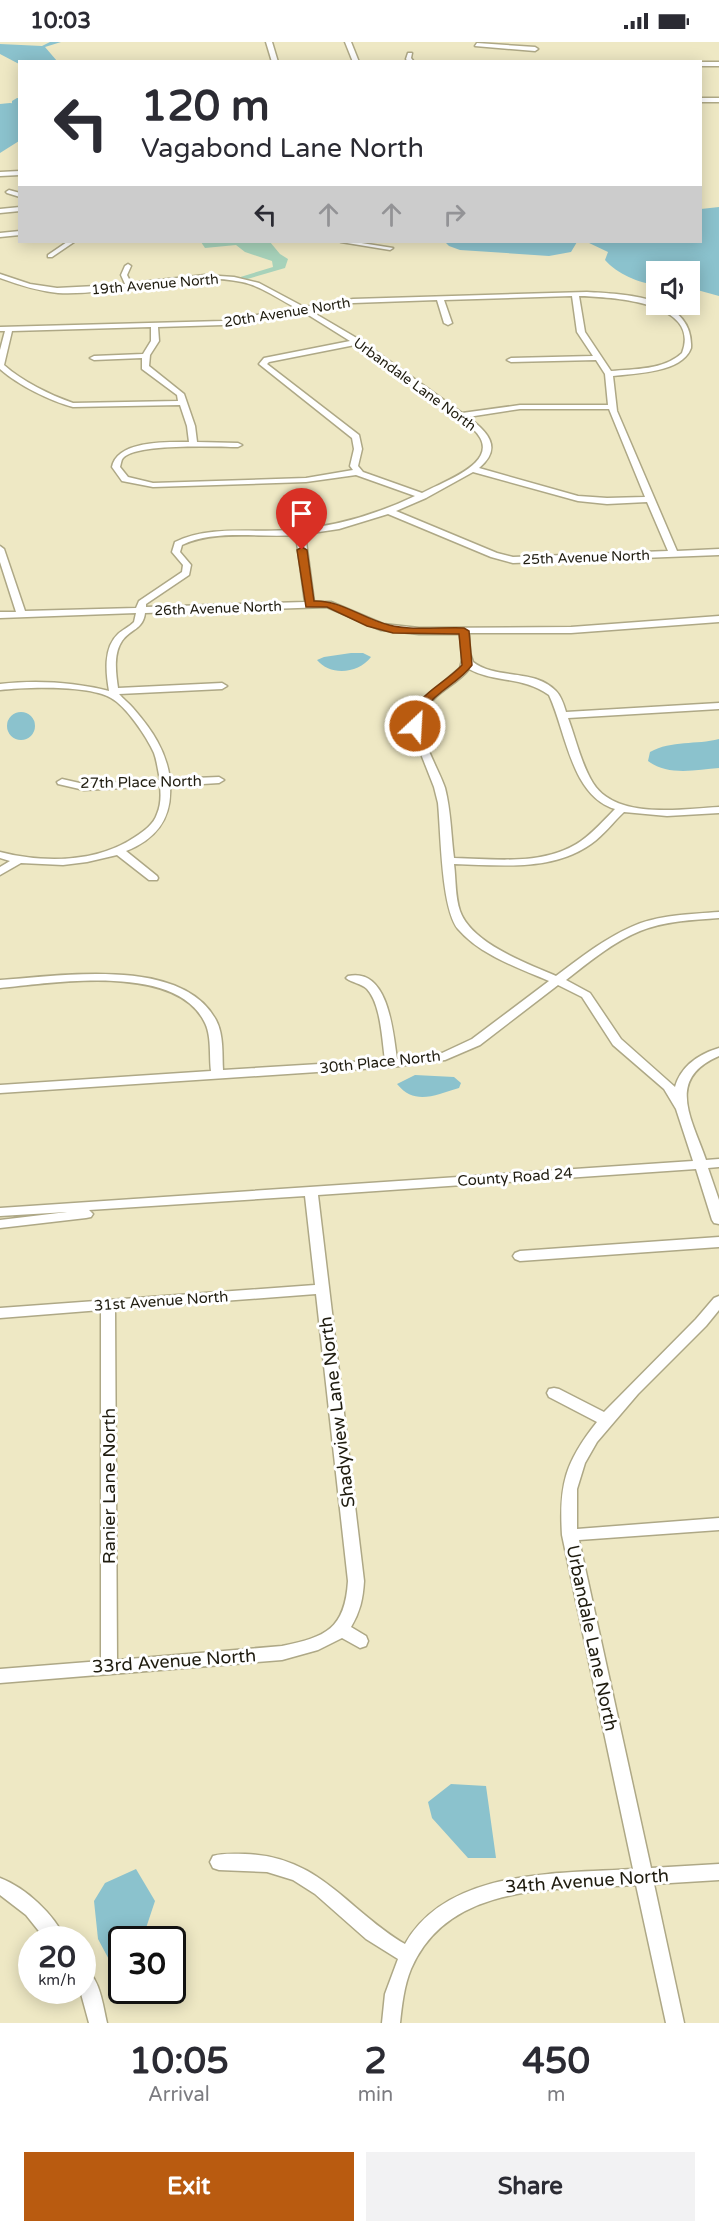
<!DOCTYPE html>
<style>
:root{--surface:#fff;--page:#f2f2f3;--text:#2b2b33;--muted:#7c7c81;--accent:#b95b10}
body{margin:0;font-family:"Varela Round",sans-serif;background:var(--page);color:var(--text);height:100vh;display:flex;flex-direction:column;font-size:22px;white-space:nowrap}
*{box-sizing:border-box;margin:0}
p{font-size:20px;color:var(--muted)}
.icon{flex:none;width:33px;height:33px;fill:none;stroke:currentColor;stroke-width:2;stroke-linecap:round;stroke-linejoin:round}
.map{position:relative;height:1981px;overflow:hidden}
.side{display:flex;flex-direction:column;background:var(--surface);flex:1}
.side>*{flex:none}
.guide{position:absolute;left:18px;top:18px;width:684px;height:183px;border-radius:0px;box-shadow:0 3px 15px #0003;background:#fff;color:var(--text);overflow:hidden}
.controls{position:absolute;left:646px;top:219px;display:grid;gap:12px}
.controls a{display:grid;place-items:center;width:54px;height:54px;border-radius:0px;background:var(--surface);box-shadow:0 3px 15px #0003;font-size:30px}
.speed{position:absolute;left:18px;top:1884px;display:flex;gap:12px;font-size:30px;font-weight:700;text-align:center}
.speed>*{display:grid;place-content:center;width:78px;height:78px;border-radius:50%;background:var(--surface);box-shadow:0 3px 15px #0003;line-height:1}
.speed small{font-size:15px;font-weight:400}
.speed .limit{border:3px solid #111;border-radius:9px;background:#fff;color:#111}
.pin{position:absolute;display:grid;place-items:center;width:51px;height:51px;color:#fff;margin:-62px -26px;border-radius:50% 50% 50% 0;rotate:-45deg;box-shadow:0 0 6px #0007}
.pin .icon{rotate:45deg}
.me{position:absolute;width:66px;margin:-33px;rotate:25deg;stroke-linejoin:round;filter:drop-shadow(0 0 4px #0008)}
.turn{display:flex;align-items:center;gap:21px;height:126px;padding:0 24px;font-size:27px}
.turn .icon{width:78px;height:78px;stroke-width:2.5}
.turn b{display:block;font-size:42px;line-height:51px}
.lanes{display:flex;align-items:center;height:57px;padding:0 24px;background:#0003;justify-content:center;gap:30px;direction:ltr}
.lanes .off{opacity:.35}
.eta{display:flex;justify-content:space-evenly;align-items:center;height:102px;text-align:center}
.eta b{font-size:36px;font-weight:700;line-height:42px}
.cta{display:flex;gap:12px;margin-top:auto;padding:12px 24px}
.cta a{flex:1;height:69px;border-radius:0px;background:var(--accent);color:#fff;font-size:24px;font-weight:700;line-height:69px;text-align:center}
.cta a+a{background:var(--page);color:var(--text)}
.status{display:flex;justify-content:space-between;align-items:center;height:42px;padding:0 30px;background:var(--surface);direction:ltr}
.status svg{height:16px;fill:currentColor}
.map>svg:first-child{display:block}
</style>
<div class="status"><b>10:03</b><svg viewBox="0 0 49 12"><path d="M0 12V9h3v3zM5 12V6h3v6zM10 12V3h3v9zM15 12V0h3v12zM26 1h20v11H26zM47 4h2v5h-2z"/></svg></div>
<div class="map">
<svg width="719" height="1981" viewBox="0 0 719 1981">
<rect width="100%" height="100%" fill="#eee8c4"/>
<!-- green -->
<path fill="#a7d2ba" d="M201,200H270L280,212L288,217L285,226L244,238L234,237L273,225L272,219L245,210L236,203L205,206Z"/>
<!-- water -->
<path fill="#8bc2cd" d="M50,0H61L45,5L57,19L20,20L19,22L0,12V2L42,4Z
M10,61L19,62V99L0,111V62Z
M719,165V254L690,246V230H657V243C639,241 617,232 605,218L608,210L587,200H700L701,167Z
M445,200H577L571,210L549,214L460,208L449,204Z
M351,611H363L371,615C358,632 330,634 317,618L324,615Z
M7 684a14 14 0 1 1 28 0a14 14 0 1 1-28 0Z
M719,697V726C696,728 667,734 648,719L650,710C672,698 696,703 719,697Z
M415,1033L454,1035L461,1041L459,1046C435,1053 415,1064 397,1042Z
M451,1742L486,1744L496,1816H468L432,1776L428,1760Z
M136,1827L155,1859L143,1895L140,1897L122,1898L121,1916L113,1925L98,1897L94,1859L105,1841Z"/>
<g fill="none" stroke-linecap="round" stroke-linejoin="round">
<!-- river -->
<path fill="#8bc2cd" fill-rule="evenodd" d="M17,56H20V62L12,63V59Z"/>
<defs>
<path id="minor" d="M266,0H272L278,20H272Z
M345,0H351L359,20H353Z
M477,1L535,5L538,7L535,9L475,4Z
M408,11H412L411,16L414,20H408L406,17Z
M700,20H719V24H700Z
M9,148L20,151V155L7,151L6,150Z
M20,165V169L0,171V167Z
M20,189V193L0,195V191Z
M67,200H74L52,215H48V213Z
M341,200H355L393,206L390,208Z
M128,222L131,224L127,233L131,241L205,233L234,235L259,241L304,265L353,257L587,250C624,252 694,254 691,306C682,331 636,331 613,334L617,369L677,509L719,507V513L513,521L491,515L388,472L339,487L305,492L314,560H331L383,582L419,586L571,585L719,574V580L571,591H469L470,611L473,620C496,638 534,626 556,649C561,654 564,663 566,670L719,661V667L568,676C576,697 581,722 593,741C616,778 682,767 719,765V771L667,774L624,770C613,780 604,793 591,802C552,830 499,823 454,822C456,837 455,855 460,869C472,902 527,921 556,934C580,916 604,897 631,885C656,873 692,872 719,870V876C693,878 664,879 640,889C613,900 589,920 566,938L590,951L621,997L675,1045C681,1024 699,1012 719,1006V1014C665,1037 692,1077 706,1118L719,1117V1125L708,1126L719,1158V1182L714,1181L712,1178L696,1127L318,1153L364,1539C363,1557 360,1570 351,1585L366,1594L368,1599L366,1604L360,1606L342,1596L318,1608L282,1618L0,1641V1627L101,1619V1268L0,1276V1266L315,1243L305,1154L89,1168L93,1172L91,1175L86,1176L0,1186V1178L67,1170L0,1174V1166L693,1119L676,1067L664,1047L613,1003L582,955L558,943L480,1003L445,1018L392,1025L0,1051V1043L211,1029C209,1014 212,993 204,979C174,921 54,941 0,946V938C60,934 182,914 216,978C224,993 222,1013 223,1028L385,1018C382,998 381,962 367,947C361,941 352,941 346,936L348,934C389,925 393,991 397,1017L442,1011L472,997L549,939C519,926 480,913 458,887C441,866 441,791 438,761L434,745L410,684L413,672L420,660L460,626L462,618L460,592H419L381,588L327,565L145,571C143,588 130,587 122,599C113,612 116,632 118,646L222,641L227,644L222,647L119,652C123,657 129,661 133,666C152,688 166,708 170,737L219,735L224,738L219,741L170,744C172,777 156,797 126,809L157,834L158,836L157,838H149L117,813L87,820L63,823L21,821L0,833V825L10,819L0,816V810C43,821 97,821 135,795C144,789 154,782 157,772C161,763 161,753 160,744L84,748L58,742L57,740L62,737L84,742L160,738C158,729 157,719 154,711C147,695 126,664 111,656C89,643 26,645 0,648V642C37,638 73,640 109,649C106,631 103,606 118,592C122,588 129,585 134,580L136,571L0,576V570H16L0,520V504L4,507L25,569L136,566L139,559L182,530L183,523L172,510L175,500C211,483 251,491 290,488C334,485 375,473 415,454L356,433L306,440L153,445L122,439L112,425C117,398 168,400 189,400L187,384L180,363L73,365C50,359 18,343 0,327V308L5,289H0V285L223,279L296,266C279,257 261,244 242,240C181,227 119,254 58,251C38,249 19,243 0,236V232L30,242L57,246L116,243L125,242L121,233L125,224ZM572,254L577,290L593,314L511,316L507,318L511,320L596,318L605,332L608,363H520L462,371L360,298L309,268L353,261L437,258L444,281L448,283L452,281L444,258ZM579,254C609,255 702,259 682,311C664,328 634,327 611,329L585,290ZM302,269L350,299L264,316L259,322L352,396L354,407L350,424L353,428L306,436L153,441L128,435L120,425C121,422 121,418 123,416C137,401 216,405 238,405L242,403L238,401L197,400L195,384L184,352L149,324L150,313L159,299L158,285L223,283ZM151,285V299L143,312L94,314L90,316L94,318L142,316V327L177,353L178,359L73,361C50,353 22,339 4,323L12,289ZM355,303L473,387C507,419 444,439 422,451L363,430L358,424L362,407L359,393L267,322L269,320ZM520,367H609L645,455L607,456L578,454L479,426C503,406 488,390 468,375ZM473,430L578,459L607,462L647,460L668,509L513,515L497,511L396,469L426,456ZM296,493L305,560L146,565V562L189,533L191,523L180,510L182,503C216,487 259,496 296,493ZM469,627C494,641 523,634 549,653C566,689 571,754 615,767C604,778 594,790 581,799C545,824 496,817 454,816C451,793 451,769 445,746C439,727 415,690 423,672C431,652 457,643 469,627ZM316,1252L348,1539C345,1587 326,1595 282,1604L117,1618L115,1267Z
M719,1195V1205L520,1219L515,1217L513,1214L515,1211L520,1209Z
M719,1254V1268L706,1284L638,1352L597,1400L585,1421L577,1447V1487L719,1476V1488L579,1498L651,1826L719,1822V1838L654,1842L684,1981H666L636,1843C557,1848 449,1839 411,1927C404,1944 402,1963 400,1981H382L385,1952L398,1917L366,1897L315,1852L293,1838L267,1830L219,1828L213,1826L210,1820L213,1814C223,1811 234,1812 245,1812C320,1814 347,1868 405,1902C448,1826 559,1832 633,1827L562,1493C559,1443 565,1420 597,1380L549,1355L547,1351L549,1347L554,1346L559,1347L604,1370L696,1277L714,1256Z
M0,1836C26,1846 54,1872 66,1898H46L26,1873L0,1853Z
M82,1926C100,1932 103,1965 107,1981H89L80,1948H82Z"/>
<path id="major" d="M700,56H719V60H700Z
M20,129V133L0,134V130Z"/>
</defs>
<!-- minor casing -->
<use href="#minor" stroke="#aea886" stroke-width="3"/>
<!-- major casing -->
<use href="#major" stroke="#aea886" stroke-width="3"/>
<!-- minor -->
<use href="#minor" fill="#fff" fill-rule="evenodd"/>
<!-- major -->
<use href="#major" fill="#fff" fill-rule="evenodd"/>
</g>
<!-- route -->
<path fill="#b95b10" stroke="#783b0a" stroke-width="1.5" d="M302,505L307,508L314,559C341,558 363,577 389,583C412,589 440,585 464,586L469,589L472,623C460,640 438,648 427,664C422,672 422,679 419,686L415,687L409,684C411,654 444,643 462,623L459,592L393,591L367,584L327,565H306L297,508Z"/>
<g text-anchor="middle" stroke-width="6" stroke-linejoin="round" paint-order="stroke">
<!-- far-street labels -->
<g font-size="14" fill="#1f1c0f" stroke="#fff">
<text transform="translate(155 242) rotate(-5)" y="5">19th Avenue North</text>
<text transform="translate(287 270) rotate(-9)" y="5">20th Avenue North</text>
<text transform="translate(415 342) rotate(36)" y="5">Urbandale Lane North</text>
<text transform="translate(586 515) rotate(-2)" y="5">25th Avenue North</text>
<text transform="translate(218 566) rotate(-2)" y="5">26th Avenue North</text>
</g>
<!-- street labels -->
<g font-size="15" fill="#1f1c0f" stroke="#fff">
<text transform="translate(141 740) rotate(-1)" y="5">27th Place North</text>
<text transform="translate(380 1020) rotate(-6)" y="5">30th Place North</text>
<text transform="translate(515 1135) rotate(-4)" y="5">County Road 24</text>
<text transform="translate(161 1259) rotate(-4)" y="5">31st Avenue North</text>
</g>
<!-- near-street labels -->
<g font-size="18" fill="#1f1c0f" stroke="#fff">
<text transform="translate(337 1370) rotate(-97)" y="6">Shadyview Lane North</text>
<text transform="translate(109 1444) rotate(-90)" y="6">Ranier Lane North</text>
<text transform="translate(592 1596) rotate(78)" y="6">Urbandale Lane North</text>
<text transform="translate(174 1619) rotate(-4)" y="6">33rd Avenue North</text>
<text transform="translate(587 1839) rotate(-4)" y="6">34th Avenue North</text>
</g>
</g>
</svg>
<div class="controls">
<a><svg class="icon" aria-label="sound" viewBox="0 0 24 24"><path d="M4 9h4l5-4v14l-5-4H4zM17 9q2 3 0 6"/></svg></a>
</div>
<div class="speed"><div>20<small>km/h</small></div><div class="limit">30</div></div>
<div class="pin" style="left:302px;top:508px;background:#d93025"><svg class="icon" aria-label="arrive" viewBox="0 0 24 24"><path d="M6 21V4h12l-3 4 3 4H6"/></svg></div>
<svg class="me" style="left:415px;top:684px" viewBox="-20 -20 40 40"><circle r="17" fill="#b95b10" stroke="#fff" stroke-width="3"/><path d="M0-11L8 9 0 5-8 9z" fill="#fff"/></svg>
<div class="guide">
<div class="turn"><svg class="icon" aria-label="left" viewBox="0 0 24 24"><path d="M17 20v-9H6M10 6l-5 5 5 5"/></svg><div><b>120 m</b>Vagabond Lane North</div></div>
<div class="lanes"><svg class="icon" aria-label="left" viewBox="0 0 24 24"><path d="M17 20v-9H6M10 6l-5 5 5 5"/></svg><svg class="icon off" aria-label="ahead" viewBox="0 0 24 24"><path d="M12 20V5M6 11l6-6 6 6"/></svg><svg class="icon off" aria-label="ahead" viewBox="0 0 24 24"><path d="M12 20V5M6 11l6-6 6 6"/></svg><svg class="icon off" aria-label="right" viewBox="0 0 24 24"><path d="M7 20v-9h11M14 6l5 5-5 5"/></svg></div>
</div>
</div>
<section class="side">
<div class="eta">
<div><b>10:05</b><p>Arrival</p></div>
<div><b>2</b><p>min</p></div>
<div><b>450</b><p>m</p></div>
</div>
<div class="cta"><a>Exit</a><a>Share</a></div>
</section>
